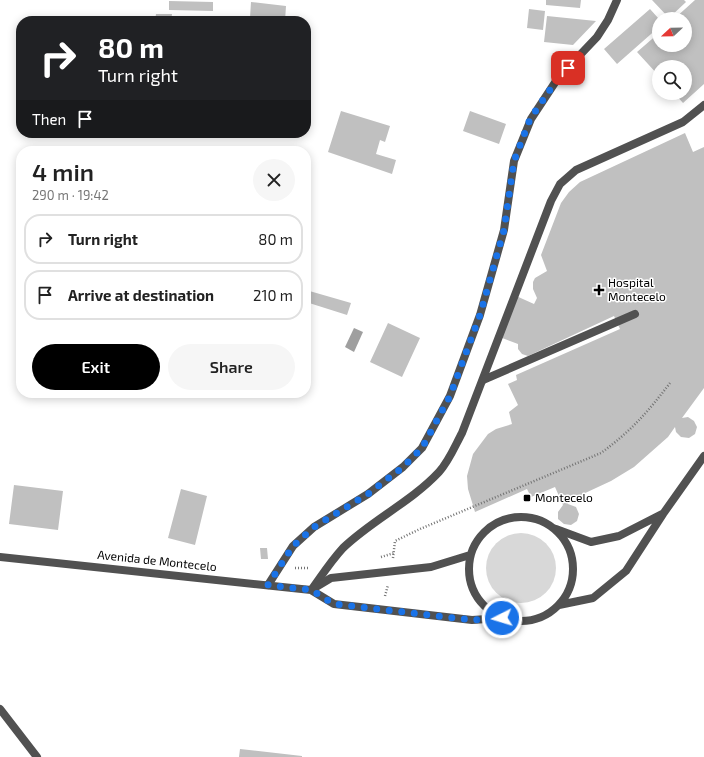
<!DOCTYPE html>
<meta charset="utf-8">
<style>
:root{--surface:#fff;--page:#f6f6f6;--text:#222;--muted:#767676;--line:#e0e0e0;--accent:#000}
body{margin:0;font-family:"Exo 2",sans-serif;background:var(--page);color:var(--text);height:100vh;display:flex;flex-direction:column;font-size:15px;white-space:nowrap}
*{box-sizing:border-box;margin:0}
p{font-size:13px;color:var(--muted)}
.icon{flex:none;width:22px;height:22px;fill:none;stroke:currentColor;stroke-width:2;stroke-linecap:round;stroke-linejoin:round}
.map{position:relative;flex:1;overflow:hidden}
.panel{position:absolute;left:16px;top:146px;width:295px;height:252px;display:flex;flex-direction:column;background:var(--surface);border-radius:16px;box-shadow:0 2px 10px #0003}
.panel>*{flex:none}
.banner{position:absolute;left:16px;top:16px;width:295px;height:122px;border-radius:16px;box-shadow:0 2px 10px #0003;background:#202124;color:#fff;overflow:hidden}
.needle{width:26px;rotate:248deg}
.controls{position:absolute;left:652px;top:12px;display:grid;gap:8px}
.controls a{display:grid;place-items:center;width:40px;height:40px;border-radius:50%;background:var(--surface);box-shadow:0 2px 10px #0003;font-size:20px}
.pin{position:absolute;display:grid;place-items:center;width:34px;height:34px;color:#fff;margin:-17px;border-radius:8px;box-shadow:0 2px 6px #0006}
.me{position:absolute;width:44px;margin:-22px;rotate:265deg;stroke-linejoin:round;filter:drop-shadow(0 0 3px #0008)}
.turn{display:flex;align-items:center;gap:14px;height:84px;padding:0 16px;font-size:18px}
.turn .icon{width:52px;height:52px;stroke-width:2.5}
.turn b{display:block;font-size:28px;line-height:34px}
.then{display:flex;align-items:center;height:38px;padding:0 16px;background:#0003;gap:8px;font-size:15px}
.round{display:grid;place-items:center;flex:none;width:42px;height:42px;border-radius:21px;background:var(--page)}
.summary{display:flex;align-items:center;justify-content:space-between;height:68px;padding:0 16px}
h1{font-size:24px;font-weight:600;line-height:30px}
.action{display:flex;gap:8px;margin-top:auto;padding:8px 16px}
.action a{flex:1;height:46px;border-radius:24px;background:var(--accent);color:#fff;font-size:16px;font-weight:600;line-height:46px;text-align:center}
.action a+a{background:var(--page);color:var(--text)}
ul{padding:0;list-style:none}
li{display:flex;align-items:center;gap:12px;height:50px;margin:0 8px 6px;padding:0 8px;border:2px solid var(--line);border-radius:16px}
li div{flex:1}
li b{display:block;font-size:15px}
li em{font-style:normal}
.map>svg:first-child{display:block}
</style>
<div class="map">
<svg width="704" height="757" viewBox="0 0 704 757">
<rect width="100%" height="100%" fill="#fff"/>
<!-- green -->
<path fill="#d8d8d8" d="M486 568a35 35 0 1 1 70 0a35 35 0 1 1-70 0Z"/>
<!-- water -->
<path fill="#9f9f9f" d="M354,328L363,332L354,352L345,347Z"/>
<!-- building -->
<path fill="#c0c0c0" d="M546,0H581L580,8L546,5Z
M652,0H684L686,2L669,18Z
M695,0H704V84L683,103L674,93H685V67H659V76L637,52L659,33V45H685V19H674Z
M169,1L213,2V11L169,10Z
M251,2L286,6L285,21L250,18Z
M529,9L545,11L543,30L527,28Z
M650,9L659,19V27L617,64L604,49Z
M156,14H172L171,21H155Z
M211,16L242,20V21H210Z
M547,16L596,21L573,45L544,42Z
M341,111L390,126L385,142L380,140L376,154L396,160L392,174L328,152Z
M470,111L506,124L499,144L463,131Z
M685,133L693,152L704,147V388L682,418L688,417L694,421L697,427L695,434L689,438L681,437L676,432L675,427L668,437L634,467L611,481L568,501V504L576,507L579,514L577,521L571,525L564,524L558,519V512L563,505L555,487L531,497L527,489L475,512L468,489L467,476L473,454L488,434L496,429L512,424L509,412L518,405L508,384L517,380L516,375L620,329L614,316L528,356L522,354L518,349V344L497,336L514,295L534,304L537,298L533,289V282L535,278L547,271L541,255L561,203L569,192L580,182Z
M306,290L351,303L347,315L306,302Z
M388,323L420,338L402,377L370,362Z
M14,485L63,491L58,530L9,524Z
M181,489L207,496L195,545L168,538Z
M260,548H267L268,559H261Z
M240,749L302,756V757H239Z"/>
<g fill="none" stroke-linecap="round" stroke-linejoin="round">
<!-- path -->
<path stroke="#737373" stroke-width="2.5" stroke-dasharray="1 2" stroke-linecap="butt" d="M381,557L394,553
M393,558L395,541L420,529L601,453C631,431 647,413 670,383
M295,568H310
M385,596L388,585"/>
<!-- service -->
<path stroke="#515151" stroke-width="8" d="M312,589C322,575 331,561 343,548C372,520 411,502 439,472C449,461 455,446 462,433L551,201L560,184L576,170L683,122L704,105"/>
<!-- minor -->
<path stroke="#515151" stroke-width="8" d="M483,380L635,314
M268,585L293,546L314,527L368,494L403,467L422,448L450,396L480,315L504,230L514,161L531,119L558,78L597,37L608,20L617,0
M0,709L37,757"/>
<!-- tertiary -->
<path stroke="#515151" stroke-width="8" d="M469 569a52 52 0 1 1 104 0a52 52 0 1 1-104 0Z
M556,529L591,542L619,536L662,514
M0,557L311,590L334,604L472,620L502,618
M311,590L331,578L431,567L470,555
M559,605L593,598L626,571L663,514L704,456"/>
</g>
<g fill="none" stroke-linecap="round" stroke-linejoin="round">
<!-- route -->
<path stroke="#1a73e8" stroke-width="7" stroke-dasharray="0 12.6" d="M502,618L472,620L334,604L311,590L268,585L293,546L314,527L368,494L403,467L422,448L450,396L480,315L504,230L514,161L530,119L558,78L568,68"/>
</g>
<!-- markers -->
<g fill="#000" stroke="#fff" stroke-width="1.5">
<path d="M597 284h4v4h4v4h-4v4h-4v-4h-4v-4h4z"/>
<rect x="523" y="494" width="8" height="8" rx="2"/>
</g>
<g text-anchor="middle" stroke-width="3" stroke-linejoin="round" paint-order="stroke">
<!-- poi labels -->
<g font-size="12" fill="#000" stroke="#fff" text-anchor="start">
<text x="608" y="287">Hospital<tspan x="608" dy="14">Montecelo</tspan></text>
<text x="535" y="502">Montecelo</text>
</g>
<!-- street labels -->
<g font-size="12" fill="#000" stroke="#fff">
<text transform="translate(157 561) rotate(6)" y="4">Avenida de Montecelo</text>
</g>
</g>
</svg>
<div class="controls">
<a><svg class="needle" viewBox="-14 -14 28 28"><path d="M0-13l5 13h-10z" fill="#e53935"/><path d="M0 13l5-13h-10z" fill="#767676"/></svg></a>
<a><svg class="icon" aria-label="search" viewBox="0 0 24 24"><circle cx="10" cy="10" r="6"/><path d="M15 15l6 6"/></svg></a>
</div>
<div class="pin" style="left:568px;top:68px;background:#d93025"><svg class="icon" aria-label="arrive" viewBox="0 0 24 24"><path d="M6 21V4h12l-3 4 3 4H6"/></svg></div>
<svg class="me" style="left:502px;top:618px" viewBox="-20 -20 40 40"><circle r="17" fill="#1a73e8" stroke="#fff" stroke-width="3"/><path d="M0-11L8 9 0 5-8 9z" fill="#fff"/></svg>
<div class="banner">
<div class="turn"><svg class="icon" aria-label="right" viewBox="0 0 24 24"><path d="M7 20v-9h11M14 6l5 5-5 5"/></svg><div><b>80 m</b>Turn right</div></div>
<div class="then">Then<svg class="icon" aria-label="arrive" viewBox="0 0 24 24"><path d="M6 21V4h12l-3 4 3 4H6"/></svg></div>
</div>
<section class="panel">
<div class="summary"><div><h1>4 min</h1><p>290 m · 19:42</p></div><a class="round"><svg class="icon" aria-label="close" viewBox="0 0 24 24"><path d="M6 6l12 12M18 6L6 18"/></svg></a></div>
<ul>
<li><svg class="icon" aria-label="right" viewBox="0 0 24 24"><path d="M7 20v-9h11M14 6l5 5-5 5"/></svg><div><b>Turn right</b></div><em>80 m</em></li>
<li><svg class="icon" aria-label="arrive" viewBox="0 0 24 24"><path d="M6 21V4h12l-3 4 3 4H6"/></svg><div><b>Arrive at destination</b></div><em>210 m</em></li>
</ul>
<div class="action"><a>Exit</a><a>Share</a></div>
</section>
</div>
